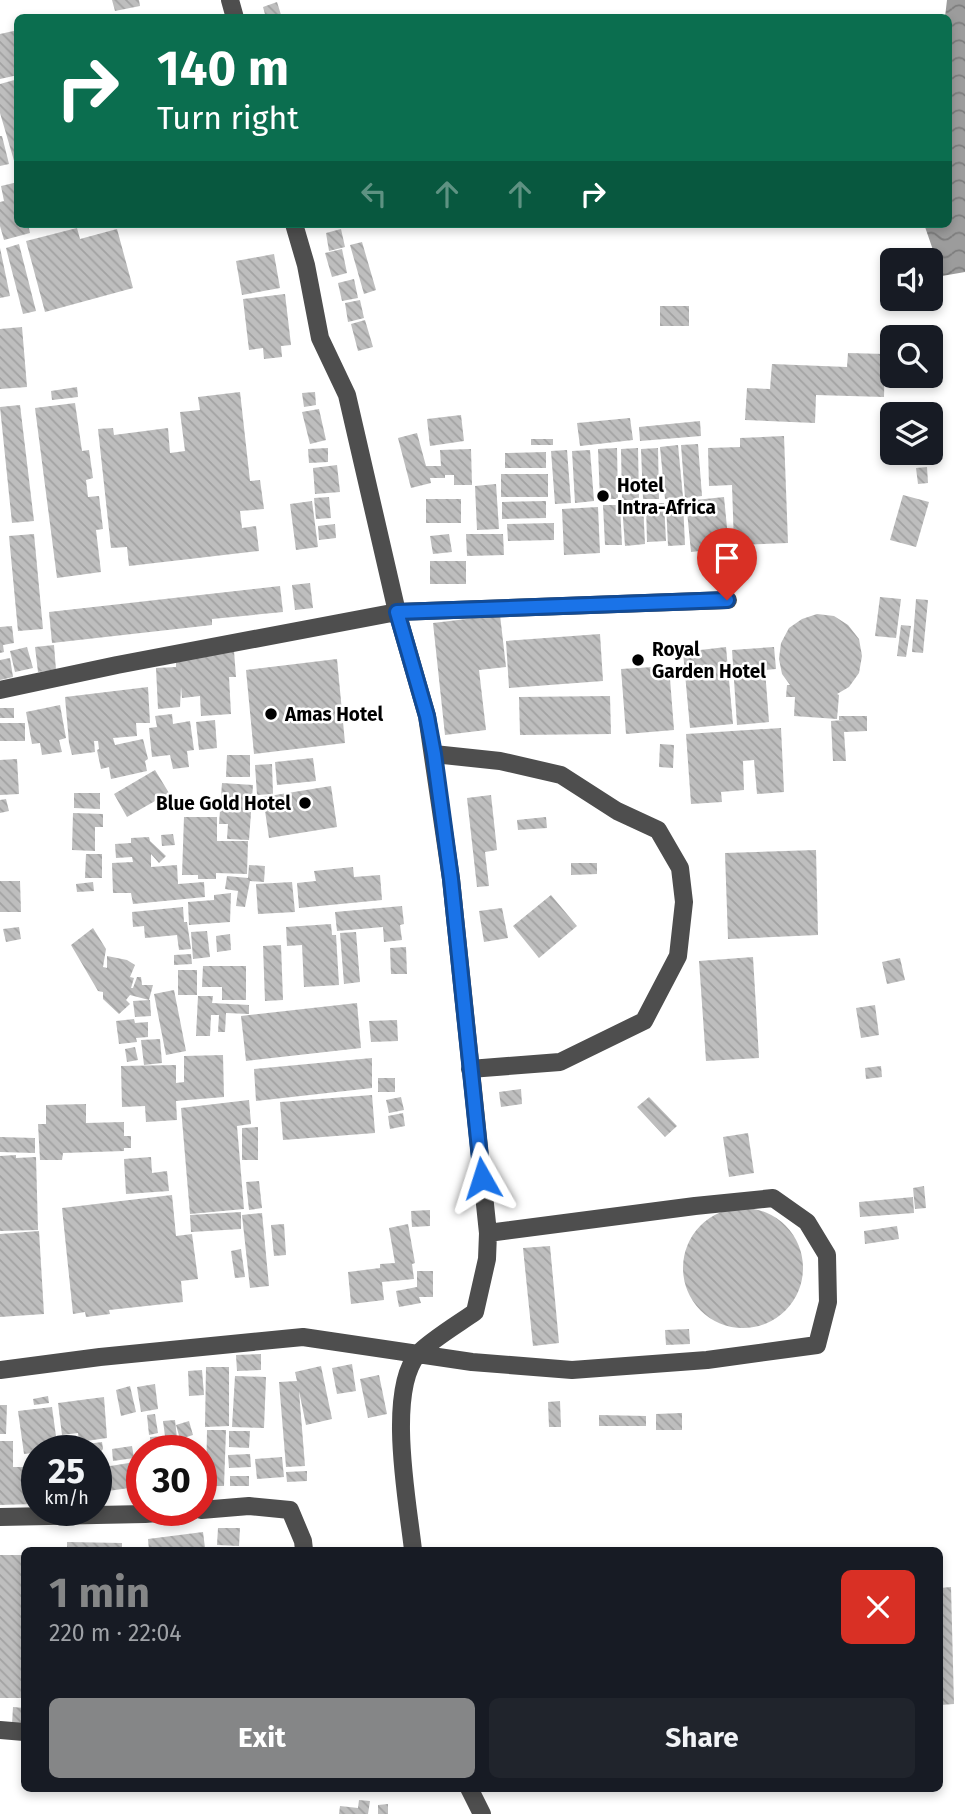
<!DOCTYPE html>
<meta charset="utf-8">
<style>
:root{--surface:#171b24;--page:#20242c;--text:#f1f3f6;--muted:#9ea1a6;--accent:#858687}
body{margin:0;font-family:"Fira Sans",sans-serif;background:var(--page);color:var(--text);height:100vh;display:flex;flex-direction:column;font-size:26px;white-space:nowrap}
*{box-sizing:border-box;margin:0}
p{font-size:23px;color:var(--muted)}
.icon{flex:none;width:38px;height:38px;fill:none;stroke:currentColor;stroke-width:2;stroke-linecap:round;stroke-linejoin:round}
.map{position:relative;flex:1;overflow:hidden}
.side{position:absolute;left:21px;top:1547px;width:922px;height:245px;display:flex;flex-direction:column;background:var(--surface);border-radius:10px;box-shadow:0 4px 10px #0003}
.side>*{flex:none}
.guide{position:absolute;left:14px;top:14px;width:938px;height:214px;border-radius:10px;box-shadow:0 4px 10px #0003;background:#0b6e4f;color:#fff;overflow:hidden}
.fabs{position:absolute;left:880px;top:248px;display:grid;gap:14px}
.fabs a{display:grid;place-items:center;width:63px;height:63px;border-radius:10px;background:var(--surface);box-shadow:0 4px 10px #0003;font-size:35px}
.speed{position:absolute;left:21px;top:1435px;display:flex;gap:14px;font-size:35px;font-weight:700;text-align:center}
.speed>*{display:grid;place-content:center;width:91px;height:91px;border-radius:50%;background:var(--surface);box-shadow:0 4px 10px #0003;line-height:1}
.speed small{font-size:18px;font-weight:400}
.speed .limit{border:10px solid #d22;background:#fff;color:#111}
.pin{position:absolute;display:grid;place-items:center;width:60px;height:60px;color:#fff;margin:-72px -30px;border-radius:50% 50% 50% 0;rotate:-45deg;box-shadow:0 0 7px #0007}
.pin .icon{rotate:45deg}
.me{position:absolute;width:77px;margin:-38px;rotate:354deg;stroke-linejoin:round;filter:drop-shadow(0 0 5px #0008)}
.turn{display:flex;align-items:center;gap:24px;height:147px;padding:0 28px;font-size:32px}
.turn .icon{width:91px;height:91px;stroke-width:2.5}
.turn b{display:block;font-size:49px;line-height:60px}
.lanes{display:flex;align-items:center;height:66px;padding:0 28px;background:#0003;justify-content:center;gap:35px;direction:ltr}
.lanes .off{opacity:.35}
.round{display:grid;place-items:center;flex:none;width:74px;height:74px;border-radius:10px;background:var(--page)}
.head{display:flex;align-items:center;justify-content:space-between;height:119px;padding:0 28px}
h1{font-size:42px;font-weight:700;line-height:52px;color:var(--accent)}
.primary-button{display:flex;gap:14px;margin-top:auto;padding:14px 28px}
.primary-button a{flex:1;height:80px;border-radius:10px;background:var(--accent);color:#fff;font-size:28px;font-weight:700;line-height:80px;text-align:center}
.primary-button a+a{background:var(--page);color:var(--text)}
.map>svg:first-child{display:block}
</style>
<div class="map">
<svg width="965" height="1814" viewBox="0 0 965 1814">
<defs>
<pattern id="water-waves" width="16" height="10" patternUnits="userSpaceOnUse" patternTransform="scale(1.75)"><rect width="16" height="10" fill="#9c9c9c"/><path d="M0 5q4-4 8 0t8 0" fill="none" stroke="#7d7d7d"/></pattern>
<pattern id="building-back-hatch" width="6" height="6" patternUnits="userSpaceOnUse" patternTransform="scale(1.75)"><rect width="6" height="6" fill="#bebebe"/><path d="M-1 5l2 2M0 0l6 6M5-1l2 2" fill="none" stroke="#a2a2a2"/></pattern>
</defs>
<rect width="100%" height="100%" fill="#fff"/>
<!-- water -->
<path fill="url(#water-waves)" d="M947,0H965V272L942,276L924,224H948V18L945,17Z"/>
<!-- building -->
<path fill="url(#building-back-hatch)" d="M112,0H139L140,6L115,11Z
M277,2L282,18H266L263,7Z
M18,30V75L0,79V34Z
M18,79V163L15,164L0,113V84Z
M0,136H2L9,164L0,166Z
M18,182V224H28L30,233L4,240L0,226V202L4,201L1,186Z
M77,228L80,239L117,229L133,288L45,312L26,241Z
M341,229L345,247L329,251L326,233Z
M362,242L376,290L364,294L350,245Z
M19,244L36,311L23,314L6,248Z
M0,248L10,296L0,298Z
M342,249L347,273L332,277L325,253Z
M274,254L280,288L242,295L236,261Z
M354,279L358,298L342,301L338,283Z
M285,294L291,345L281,346L282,357L264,359L263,348L249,350L243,299Z
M360,300L364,318L348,322L345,303Z
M660,306H689V326H660Z
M365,320L373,347L358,351L351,324Z
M22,327L27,387L0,389V329Z
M848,353L885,354L884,397L816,395L815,423L745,420L747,388L770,389L772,364L847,367Z
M77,387L78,397L52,400L51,391Z
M240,392L250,481L260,480L264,509L240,511L242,528L256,526L259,551L129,566L127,547L111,548L98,429L113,428L114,435L168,428L170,453L185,451L180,412L200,410L198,397Z
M315,392L316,405L304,407L302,393Z
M75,403L82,451L89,450L93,478L86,480L88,497L99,496L103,529L96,530L101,572L57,578L35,408Z
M20,405L34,521L12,523L0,407Z
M319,409L326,440L310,444L302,412Z
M461,415L464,441L430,446L427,419Z
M630,418L633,440L580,446L577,423Z
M700,421L701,436L640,441L639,427Z
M417,433L426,466H441L440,450L471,449L472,485H454V475H445V478H430L431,483L411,488L398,438Z
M784,436L788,543L734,545L732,485L709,486L708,448L740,447V438Z
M531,439H553V445H531Z
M698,444L702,496L685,498L681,445Z
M678,445L683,497L665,499L660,447Z
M328,448V462L309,463L308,449Z
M617,448L618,499H600L598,449Z
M638,448L639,500H622L621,449Z
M658,448L659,499H643L641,449Z
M567,450L571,503L555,504L551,451Z
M590,450L594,501L575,503L572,451Z
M546,452V468H505V453Z
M337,465L340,492L315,494L313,468Z
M927,467L928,483L918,484L916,468Z
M501,474H548V497H501Z
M496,484L499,529L477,530L475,486Z
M903,495L929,502L916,547L890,540Z
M329,497L331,518L316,519L314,498Z
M724,497L729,548L691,552L686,501Z
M426,499H461V523H426Z
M312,501L318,547L296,550L290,504Z
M546,501V518L502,519V502Z
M683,502L685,545L668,546L666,503Z
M664,503L666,541L647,542L646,504Z
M643,504L645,544L625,546L622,505Z
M603,505H620L622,545H605Z
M598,507L600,553L564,555L562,509Z
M554,523V540L508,541L507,524Z
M335,524L336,538L319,540L318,526Z
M34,534L43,629L18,631L9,536Z
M449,534L452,552L433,554L430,536Z
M466,534H503L504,555L467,556Z
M430,561H466V584H430Z
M310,583L313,608L295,610L292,585Z
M280,586L283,612L212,619V625L52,643L49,612Z
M880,597L901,599L896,638L875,636Z
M916,599L928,600L923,653L912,652Z
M817,614L834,616L848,625L859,639L862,656L859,673L849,687L837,694L839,695L837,719L794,716L795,697H786L787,685H790L782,674L779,659L781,643L789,628L802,619Z
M500,615L506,667L479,670L486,730L445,735L433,623Z
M901,625L911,626L906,657L897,656Z
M12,626L14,643L3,645L4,652L0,653V627Z
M600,634L603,681L509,688L506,641Z
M54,645L56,670L38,672L35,647Z
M27,647L33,668L15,672L10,651Z
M726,647L733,724L690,728L683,652Z
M774,647L776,669L765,670L769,722L737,725L732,650Z
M234,651L236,677H229L231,714L201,716L200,696L182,698L181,687L180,707L158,709L156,668L176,667V660Z
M10,658L13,677L0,680V660Z
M337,659L345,743L254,754L246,670Z
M669,666L674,730L626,734L621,669Z
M148,687L150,723H136L137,736L113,738L115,745L143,739L148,759L145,761L147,771L111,779L109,767L101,769L97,750L99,749L98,741H94L95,752L72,755L69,743L65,697Z
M610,696L611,734L520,735L519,697Z
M60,705L66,738L59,740L62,752L42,755L40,743L32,744L26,712Z
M0,708H14V718H0Z
M172,714L173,724L190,721L194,750L187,751L189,767L173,769L170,755L152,757L149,728L157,727L155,716Z
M839,716H867V731L844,732L846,761H833L831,721L844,720H839Z
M215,720L217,748L199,750L196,722Z
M0,723H25V741H0Z
M781,728L784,792L757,794L754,760L743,761L744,790L721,792L722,802L691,804L686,734Z
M660,744L674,745L673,768L659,767Z
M227,755H250V777H226Z
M313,758L316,781L277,785L275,762Z
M17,759L19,794L0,795V760Z
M272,764L273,794L257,795L255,765Z
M155,770L169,793L127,817L114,794Z
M222,783L253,785L249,840L227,839L228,824H219Z
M331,786L337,827L269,838L263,797Z
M74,793H100V809L74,808Z
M491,795L497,850L485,852L489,886L477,887L467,798Z
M6,799L9,811L0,813V800Z
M73,813L103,814V827H95V851L72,850Z
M184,817H217V841H248L247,874L216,873V879H198V875H182Z
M546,817L547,828L518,830L517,820Z
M173,834L175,845L162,846L161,835Z
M149,837L150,841L166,856L159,863L151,854V867L177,865L178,884L204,882L205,897L133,904L131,893H113L112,863L133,862L132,857L116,858L115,844L131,843V838Z
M816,850L818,935L728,939L725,853Z
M86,854H102V878H85Z
M571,863H597V874L571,875Z
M249,865L265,866L264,882L250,881L245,907L236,906L238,891L225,889L227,876L248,878Z
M353,867L354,877L380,875L382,900L299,908L297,883L316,881L314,871Z
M0,881H20L21,912H0Z
M93,882L94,891L77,892L76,884Z
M292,882L295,912L258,914L256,884Z
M231,893L230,922L189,925L188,902L214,900V895Z
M551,895L577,926L539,958L513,926Z
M402,906L404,924L400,925L402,940L384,942L383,927L337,931L335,912Z
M183,907L184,922H187L191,949L179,950L177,935L145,938L144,926L133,927L132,912Z
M502,908L508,938L484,942L479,911Z
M331,924L332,935H336L339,985L304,987L302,945L287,946L286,927Z
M19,927L21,939L6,942L3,929Z
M93,928L106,949L103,967L107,968V956L127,960L135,965L130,977L134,978L131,988H133L137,977H141L142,985H153L149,1000L130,995L126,1000L130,1004L119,1014L103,999V992L98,991L71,945Z
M207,931L210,957L193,959L191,932Z
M356,932L360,982L344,984L340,933Z
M230,934L231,950L217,952L216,936Z
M281,945L283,1000L265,1001L263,946Z
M406,947L407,974H391L390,948Z
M191,954L192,964L174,965V955Z
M753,957L759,1058L706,1061L699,961Z
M900,958L905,980L887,984L882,962Z
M203,966H246V1000H222V987H202Z
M178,970H197V995H178Z
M174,990L186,1051L166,1055L154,994Z
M198,996H213L212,1003L249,1005V1014L226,1013L225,1032H218L219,1015H211L210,1036H196Z
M150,1000L151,1016L135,1017L133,1001Z
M357,1003L361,1048L246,1061L241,1016Z
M875,1005L879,1035L861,1038L856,1008Z
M134,1019L135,1023L148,1022V1037L136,1038L137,1042L119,1044L116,1021Z
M397,1020L398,1041L371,1042L369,1021Z
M160,1039L162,1063L144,1065L141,1040Z
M135,1047L138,1060L127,1062L125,1049Z
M223,1055L224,1097L176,1101L177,1120L146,1122L145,1106L122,1107L121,1066L176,1065V1083L184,1082V1056Z
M372,1058V1088L256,1101L254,1069Z
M881,1066L882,1077L866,1079L865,1068Z
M378,1078H395V1092H378Z
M521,1089L522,1104L501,1107L499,1092Z
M372,1095L375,1133L283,1140L280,1102Z
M401,1097L404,1110L389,1113L386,1100Z
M649,1097L677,1126L665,1137L637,1107Z
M249,1100L251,1124L237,1126L244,1209L190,1214L181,1108Z
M86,1104V1123L124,1122V1136H131V1148H124V1151L63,1153L62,1160H40L38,1124H46V1105Z
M403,1113L405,1126L390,1129L388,1116Z
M258,1127V1160H242V1128Z
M748,1133L754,1173L729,1177L723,1137Z
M0,1137L35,1138V1153L0,1152Z
M16,1155V1158L36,1157L38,1230L0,1231V1156Z
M151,1157L152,1173L167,1171L169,1191L126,1194L124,1159Z
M259,1181L262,1208L249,1210L246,1182Z
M924,1186L926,1208L915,1209L913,1188Z
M172,1195L176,1236L192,1234L198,1279L181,1281L183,1302L109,1310L110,1314L86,1317L85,1312L73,1314L62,1208Z
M913,1197L914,1213L860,1217L859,1202Z
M683 1268a60 60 0 1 1 120 0a60 60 0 1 1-120 0Z
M430,1210V1226L412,1227L411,1211Z
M241,1212V1229L191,1232L190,1215Z
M262,1213L269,1286L250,1288L242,1215Z
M284,1224L286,1255L274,1256L271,1225Z
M408,1224L415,1263L412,1264L414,1279L382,1282L384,1300L351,1304L348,1272L380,1268V1264L395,1263L389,1228Z
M897,1226L899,1239L865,1244L864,1231Z
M39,1231L44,1314L0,1317V1234Z
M550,1246L559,1343L533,1346L523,1248Z
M241,1249L245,1277L235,1278L231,1251Z
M417,1271H433V1297H419L421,1303L399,1307L396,1291L417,1287Z
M689,1329L690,1344L666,1345L665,1330Z
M261,1354V1370L237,1371L236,1355Z
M352,1364L356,1391L337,1394L332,1368Z
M321,1366L332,1419L306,1425L299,1391L305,1466L286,1467L279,1382L297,1381L295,1372Z
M206,1367H229V1426L205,1427Z
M202,1370L204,1395L189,1396L188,1371Z
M379,1375L387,1414L368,1418L360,1379Z
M235,1376L266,1377L264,1428L232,1427Z
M155,1384L158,1409L141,1412L137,1387Z
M130,1386L136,1412L121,1416L116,1390Z
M48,1396L49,1403L34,1405L33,1399Z
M104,1397L107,1438L79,1442L78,1433L62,1435L58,1403Z
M560,1401L561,1427H549L548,1402Z
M0,1405H7L6,1434H0Z
M52,1407L58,1451H37L35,1479L32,1453L24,1454L18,1411Z
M682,1413V1430H656V1414Z
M155,1414L158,1433L149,1435L147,1415Z
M599,1415L646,1416V1426H599Z
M175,1420L178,1447L150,1449V1437L165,1436L163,1421Z
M189,1421L193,1435L180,1439L176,1425Z
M207,1430H226L224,1486H206Z
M229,1431H250L249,1448L229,1447Z
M78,1440L79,1448L80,1445L102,1442L103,1449L96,1458V1451H62L61,1442Z
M0,1441H13V1467H27V1482H33V1504L0,1505Z
M132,1446L134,1458L113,1461L112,1449Z
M250,1454L251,1467L229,1468L228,1455Z
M282,1457L284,1477L257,1479L255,1459Z
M129,1463L131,1479L134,1478L136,1487L108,1491L104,1467Z
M307,1471V1481L287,1482L286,1472Z
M230,1476H249V1486H230Z
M218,1528H240L239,1546L217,1545Z
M203,1532L205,1548L215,1547L216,1550H149L148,1539Z
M67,1542L122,1543V1550H67Z
M0,1555H24V1698H0Z
M951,1587L954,1704L940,1705V1588Z
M13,1707L24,1708V1725L12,1724Z
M359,1800L370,1801L368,1814H339L340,1806L358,1808Z
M388,1804V1814H378V1805Z"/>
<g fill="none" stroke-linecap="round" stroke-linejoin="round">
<!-- minor -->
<path stroke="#4e4e4e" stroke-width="18" d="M230,0L235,18
M294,224L306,265L320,338L347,395L397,612L427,716L451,879L488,1233L487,1259L475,1312C461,1322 428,1342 418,1354C386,1391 408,1504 413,1550
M0,690L117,665L397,612L728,600
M434,754L500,761L561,775L617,811L658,830L680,868L684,902L678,956L644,1021L560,1062L470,1069
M0,1370L100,1357L303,1337L472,1362L572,1370L707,1360L817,1345L828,1302L827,1255L807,1222L773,1198L695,1206L488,1233
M201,1510L249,1506L290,1510L303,1541L304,1550
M0,1517L145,1514L194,1510
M0,1730L24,1732
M469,1788L482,1814"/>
</g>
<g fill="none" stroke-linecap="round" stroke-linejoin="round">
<defs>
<path id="route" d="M482,1178L451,879L434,754L427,716L397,612L727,600"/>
</defs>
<!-- route casing -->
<use href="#route" stroke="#114b97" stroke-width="18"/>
<!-- route -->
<use href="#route" stroke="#1a73e8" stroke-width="12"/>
</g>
<!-- markers -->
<g fill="#000" stroke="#fff" stroke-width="2.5">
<circle cx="603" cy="496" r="7"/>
<circle cx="638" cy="660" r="7"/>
<circle cx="271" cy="714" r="7"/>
<circle cx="305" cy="803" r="7"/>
</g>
<g text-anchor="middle" stroke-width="5" stroke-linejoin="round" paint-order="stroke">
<!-- poi labels -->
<g font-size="19" font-weight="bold" fill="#000" stroke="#fff" text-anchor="start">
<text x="617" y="492">Hotel<tspan x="617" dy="22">Intra-Africa</tspan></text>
<text x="652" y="656">Royal<tspan x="652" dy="22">Garden Hotel</tspan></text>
<text x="285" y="721">Amas Hotel</text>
<text x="291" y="810" text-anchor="end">Blue Gold Hotel</text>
</g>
</g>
</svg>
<div class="fabs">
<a><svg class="icon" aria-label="sound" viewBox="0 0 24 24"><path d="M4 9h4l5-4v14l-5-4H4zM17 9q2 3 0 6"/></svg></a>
<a><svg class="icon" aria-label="search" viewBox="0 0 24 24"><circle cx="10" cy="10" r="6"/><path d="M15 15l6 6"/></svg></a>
<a><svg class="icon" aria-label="layers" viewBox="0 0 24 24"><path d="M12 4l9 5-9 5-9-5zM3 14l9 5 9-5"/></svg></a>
</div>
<div class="speed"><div>25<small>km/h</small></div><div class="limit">30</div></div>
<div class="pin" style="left:727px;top:600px;background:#d93025"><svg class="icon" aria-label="arrive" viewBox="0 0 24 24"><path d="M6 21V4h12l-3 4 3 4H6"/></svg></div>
<svg class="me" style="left:482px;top:1178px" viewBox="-20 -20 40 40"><path d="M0-17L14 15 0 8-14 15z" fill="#1a73e8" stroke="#fff" stroke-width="4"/></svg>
<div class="guide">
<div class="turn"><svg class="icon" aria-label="right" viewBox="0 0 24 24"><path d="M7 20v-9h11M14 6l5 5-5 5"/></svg><div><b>140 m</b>Turn right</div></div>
<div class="lanes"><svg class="icon off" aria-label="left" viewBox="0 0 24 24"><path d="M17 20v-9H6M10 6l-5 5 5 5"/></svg><svg class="icon off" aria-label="ahead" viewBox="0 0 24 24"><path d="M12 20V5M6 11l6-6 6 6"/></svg><svg class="icon off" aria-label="ahead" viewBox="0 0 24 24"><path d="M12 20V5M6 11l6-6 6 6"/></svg><svg class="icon" aria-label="right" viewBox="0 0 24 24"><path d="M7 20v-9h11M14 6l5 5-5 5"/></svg></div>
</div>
<section class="side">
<div class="head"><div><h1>1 min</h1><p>220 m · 22:04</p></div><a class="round" style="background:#d93025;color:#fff"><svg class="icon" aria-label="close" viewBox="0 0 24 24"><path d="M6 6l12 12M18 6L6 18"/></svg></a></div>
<div class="primary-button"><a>Exit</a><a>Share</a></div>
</section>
</div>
